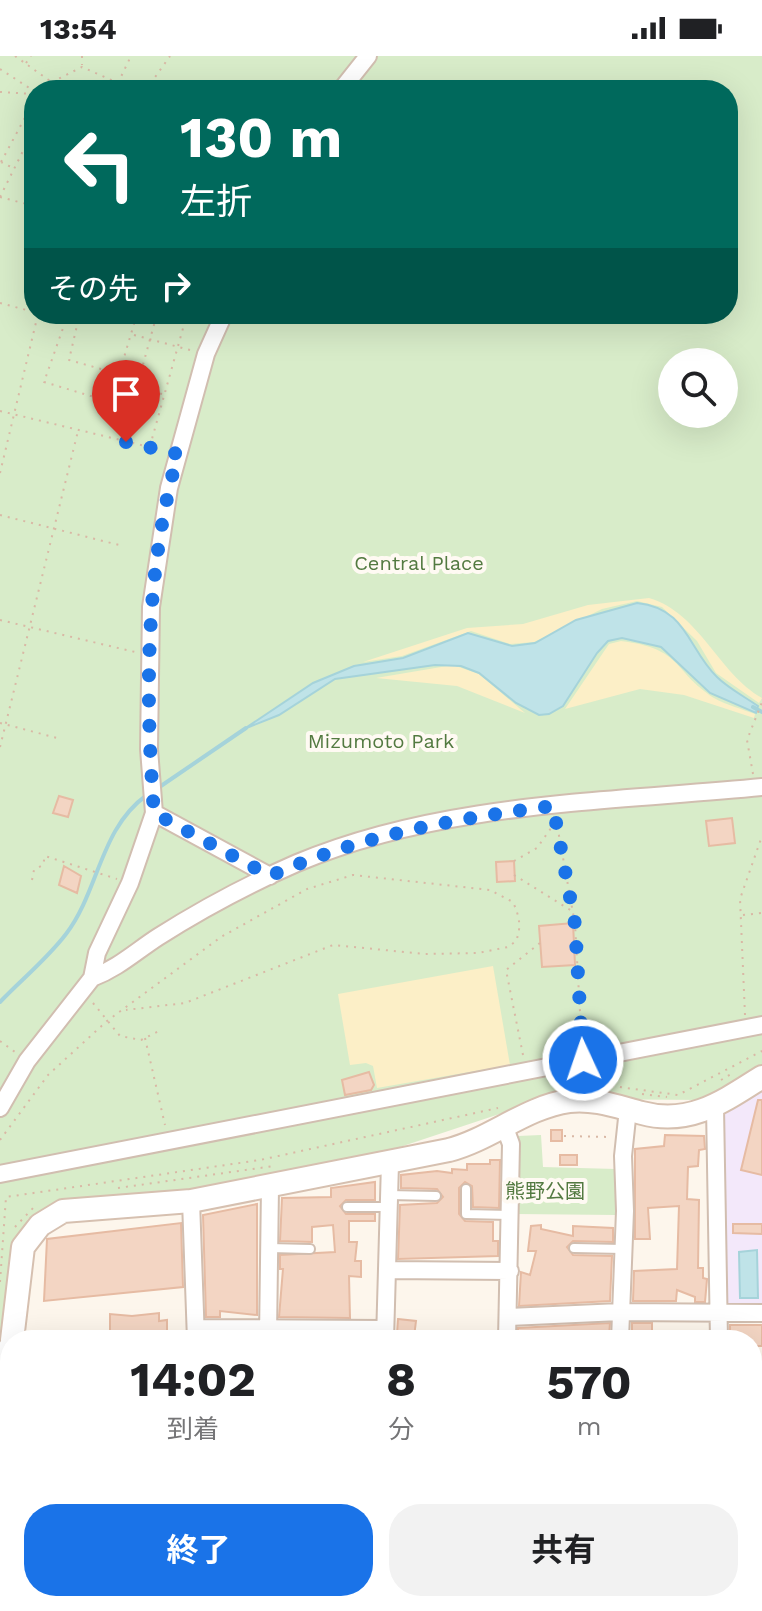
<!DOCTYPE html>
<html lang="ja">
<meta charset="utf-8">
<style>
:root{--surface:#fff;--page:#f2f2f2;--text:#202124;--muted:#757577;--accent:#1a73e8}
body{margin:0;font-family:"Work Sans","Noto Sans JP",sans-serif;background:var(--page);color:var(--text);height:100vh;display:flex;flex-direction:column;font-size:30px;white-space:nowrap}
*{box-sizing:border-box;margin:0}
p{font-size:26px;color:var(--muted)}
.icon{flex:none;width:44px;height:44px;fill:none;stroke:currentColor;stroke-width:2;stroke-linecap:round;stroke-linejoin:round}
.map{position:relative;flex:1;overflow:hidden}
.sheet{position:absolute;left:0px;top:1274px;width:762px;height:282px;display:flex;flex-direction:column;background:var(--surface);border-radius:32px 32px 0 0;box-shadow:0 8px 32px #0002}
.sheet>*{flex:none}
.top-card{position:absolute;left:24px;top:24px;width:714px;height:244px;border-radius:32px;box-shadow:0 8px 32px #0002;background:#00695c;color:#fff;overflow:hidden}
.buttons{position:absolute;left:658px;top:292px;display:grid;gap:16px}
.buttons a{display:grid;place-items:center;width:80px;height:80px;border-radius:50%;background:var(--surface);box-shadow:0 8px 32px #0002;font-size:40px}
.pin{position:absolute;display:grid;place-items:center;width:68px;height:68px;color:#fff;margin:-82px -34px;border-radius:50% 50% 50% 0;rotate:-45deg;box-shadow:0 0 8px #0007}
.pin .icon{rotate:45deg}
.me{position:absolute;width:88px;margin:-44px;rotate:357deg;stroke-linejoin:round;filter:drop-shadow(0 0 6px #0008)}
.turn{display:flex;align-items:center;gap:28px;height:168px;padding:0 24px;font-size:36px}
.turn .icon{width:104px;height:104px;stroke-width:2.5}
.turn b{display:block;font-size:56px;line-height:68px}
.then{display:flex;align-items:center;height:76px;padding:0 24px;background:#0003;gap:16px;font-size:30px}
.eta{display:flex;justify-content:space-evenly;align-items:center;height:136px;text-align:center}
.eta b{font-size:48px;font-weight:700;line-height:56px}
.action{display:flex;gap:16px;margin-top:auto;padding:16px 24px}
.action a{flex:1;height:92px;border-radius:32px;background:var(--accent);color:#fff;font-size:32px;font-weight:700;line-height:92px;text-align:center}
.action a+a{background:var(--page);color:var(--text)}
.status{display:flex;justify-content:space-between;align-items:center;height:56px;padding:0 40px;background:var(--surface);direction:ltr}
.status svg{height:22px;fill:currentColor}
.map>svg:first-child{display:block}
</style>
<div class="status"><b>13:54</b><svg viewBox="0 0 49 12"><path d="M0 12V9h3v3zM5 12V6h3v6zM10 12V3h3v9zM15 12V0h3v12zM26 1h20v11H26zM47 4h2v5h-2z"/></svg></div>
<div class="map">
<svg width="762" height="1555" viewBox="0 0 762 1555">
<rect width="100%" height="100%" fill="#fdf6ec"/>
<!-- education -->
<path fill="#f3e8fa" d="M762,1029V1249L729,1251L723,1247L720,1056Z"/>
<!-- green -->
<path fill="#d8ecc9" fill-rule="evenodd" d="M0,0H762V1012L710,1044L545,1043L391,1094L190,1137L59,1145L28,1163L10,1207L5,1273L0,1284ZM34,34H728V258H34ZM672,306H724V358H672Z
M541,1079L543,1111L616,1113L617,1159L516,1158L518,1080Z
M0,1404L10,1406V1546H20L17,1555H0Z
M491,1546H577L574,1555L489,1553Z"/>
<!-- sand -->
<path fill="#fcefc7" d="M649,542C700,557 718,617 762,642L759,647L716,617L697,585L662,551L637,545L602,553L534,586L510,588L471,575L402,600L363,606L467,572L523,568L588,549Z
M621,585C684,593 671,614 714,642C726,649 742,653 755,658L754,662L684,639L640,633L565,653L609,588Z
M453,609L479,618L525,657L457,630L376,622Z
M493,910L510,1009L377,1032L373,1010L366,1007L350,1009L338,938Z"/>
<!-- water -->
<path fill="#bfe3e8" stroke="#a5d3da" stroke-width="2" d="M637,547C687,552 688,593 717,621C728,632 745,641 758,650L756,657L710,637L661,591L622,582L608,585L597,597L563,650L549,658L539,659L516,647L479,617L461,610L435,609L335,623L279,659L244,673L313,627L354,610L403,602L468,577L512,590L535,587L576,564Z
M757,1194L758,1242H740L739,1196Z"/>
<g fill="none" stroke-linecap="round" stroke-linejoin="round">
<!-- stream -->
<path stroke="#a5d3da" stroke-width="4" d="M753,651L762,656
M158,732L246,672
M0,946C21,924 47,903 66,878C99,835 100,772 147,739"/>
</g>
<!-- building -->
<path fill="#f3d5c3" stroke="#e6bba3" stroke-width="2" d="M59,740L73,744L68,761L53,757Z
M732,762L735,787L709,790L706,765Z
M514,805L515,825L497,826L496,806Z
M64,810L81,820L77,837L59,829Z
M573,867L575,909L542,911L539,870Z
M369,1016L374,1029L371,1034L345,1039L342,1024Z
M758,1044H762V1119L741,1114Z
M551,1074H562V1085H551Z
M665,1079L704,1080L705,1093L699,1094L698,1110L688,1111L687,1143L699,1144L698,1212H703V1222L707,1223L705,1246H695V1241L677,1234L676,1245H633L634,1215L677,1213L679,1150L648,1152L650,1183H635V1093L664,1090Z
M560,1099H577V1109H560Z
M490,1104H500L499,1152L473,1151L472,1130L465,1126L459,1132V1158L465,1165L493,1166V1185H498V1200L398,1203L400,1149L437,1147L443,1141L437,1133L401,1132V1119L437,1115L452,1117V1113L467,1114V1108H490Z
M375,1126V1144H346L340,1150L346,1158H375V1165H349V1186H357L355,1205H361V1221L349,1220L350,1262L279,1261L283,1213H280V1199L335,1196L333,1169L312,1171V1186L280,1185L282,1142L331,1141V1132Z
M257,1148V1259L220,1255V1261H206L203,1159Z
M181,1167L183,1231L44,1245L47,1183Z
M733,1168H762V1178L733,1177Z
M541,1169V1173L573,1180V1170L613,1172V1186L573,1185L567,1191L573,1199L612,1200L610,1245L519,1250L521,1216L530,1219L536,1195H528L531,1170Z
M159,1257V1265L167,1264V1284H110V1258L132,1260Z
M398,1263L416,1265L414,1281L397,1278Z
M610,1267L609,1280H604V1284L518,1283V1272Z
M632,1267H652V1284H632Z
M730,1269H762V1290H752V1284H730Z
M753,1322H762V1340L752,1338Z
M0,1341H10V1382L0,1380Z
M752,1380L762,1382V1399L752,1397Z"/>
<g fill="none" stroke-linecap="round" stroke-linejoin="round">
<defs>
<path id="lane" d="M466,1133V1158L509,1159
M389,1139L436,1140
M347,1151H388
M270,1192L310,1193
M574,1192L623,1193"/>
<path id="street" d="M341,34L368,0
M154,757L270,820
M92,922C118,912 135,896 158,881C202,853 249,828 297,807C442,746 608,746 762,731
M715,1051L719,1284
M0,1052L27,1005L92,922L97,897L130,827L154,757L149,693L151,551L169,432L206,298L224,258
M505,1072L511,1088L507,1284
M0,1118L762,969
M191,1145L196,1284
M387,1214L510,1215
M509,1261L620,1256L762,1257
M197,1272L385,1273
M268,1281L270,1131
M385,1284L390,1107
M620,1284L625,1155L623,1100L628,1053
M0,1326L10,1330
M752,1349L762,1351
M40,1546L65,1555
M289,1546L457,1555
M162,1555L164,1546
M484,1555L489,1546
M578,1555L582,1546
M758,1555L762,1510"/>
<path id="secondary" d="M12,1284L23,1191L40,1169L63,1155L191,1145L449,1094C491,1083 526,1051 569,1045C595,1042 618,1051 642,1057C690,1070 724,1045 762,1021
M0,1313L10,1291
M0,1394L10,1396
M752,1464L762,1465"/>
</defs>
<!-- lane casing -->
<use href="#lane" stroke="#d1beb0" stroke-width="12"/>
<!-- street casing -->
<use href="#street" stroke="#d1beb0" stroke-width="20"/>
<!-- secondary casing -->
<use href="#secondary" stroke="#d6c0b0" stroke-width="26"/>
<!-- path -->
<path stroke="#d9b8a5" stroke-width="2" stroke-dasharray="2 6" stroke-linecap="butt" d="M15,0L57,30
M82,0V9
M26,7L31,0
M0,13L34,35
M52,26L82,11L118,27L123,34
M118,27L131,0
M55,34L57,30L64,34
M146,34L170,0
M0,36L34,38
M1,106L34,45
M1,106L13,112
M0,141L34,73
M0,141L34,150
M0,247L34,256
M68,258L44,326L131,352L157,258
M73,258L78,265L69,304L119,318L137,258
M134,279L190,294
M137,331L162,338
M0,355L162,394
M150,390L187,258
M0,417L38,258
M0,459L119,489
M0,564L135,596
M0,667L61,683
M0,691L78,375
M753,718L747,684L762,646
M556,763L575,868L582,991
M514,805L537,792L556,765
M514,819L572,855
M32,824L34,814L43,809L45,800L117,823
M743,859L762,857
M93,947L120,980L141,984L159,975
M745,959L740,843L762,780
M145,982L165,1069
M0,985L15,996
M523,999L506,914L540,887
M721,1024L733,1017
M612,1030L678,1039L762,995
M642,1038L667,1041
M564,1080L611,1081
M0,1084L48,1019L107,965L221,881L307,833L353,819L490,834L513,846C519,860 522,870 516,885L508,891L478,897L425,898L333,889L185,947L126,954
M118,1132L274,1110
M15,1171L35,1150
M0,1226L6,1141L260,1104L498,1052
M10,1499V1506
M3,1518L9,1520L1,1540L10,1543
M0,1526L8,1506"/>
<!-- lane -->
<use href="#lane" stroke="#fff" stroke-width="8"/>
<!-- street -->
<use href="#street" stroke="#fff" stroke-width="16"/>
<!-- secondary -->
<use href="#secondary" stroke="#fff" stroke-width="22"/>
</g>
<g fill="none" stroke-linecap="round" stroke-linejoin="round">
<!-- route -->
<path stroke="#1a73e8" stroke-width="14" stroke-dasharray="0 25.2" d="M126,386L178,398C145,515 145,637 154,757L270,820C361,779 455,763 553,750L575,868L583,1004"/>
</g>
<g text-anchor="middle" stroke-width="8" stroke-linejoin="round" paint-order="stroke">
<!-- park labels -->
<g font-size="20" fill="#537a41" stroke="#fffaf3">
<text x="419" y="514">Central Place</text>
<text x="381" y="692">Mizumoto Park</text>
<text x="545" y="1142">熊野公園</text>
</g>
</g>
</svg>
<div class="buttons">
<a><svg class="icon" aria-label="search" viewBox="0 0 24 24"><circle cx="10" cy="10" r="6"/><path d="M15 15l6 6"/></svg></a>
</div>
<div class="pin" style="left:126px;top:386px;background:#d93025"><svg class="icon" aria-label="arrive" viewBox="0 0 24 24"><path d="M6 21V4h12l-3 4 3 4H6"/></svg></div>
<svg class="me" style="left:583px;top:1004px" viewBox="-20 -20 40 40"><circle r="17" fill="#1a73e8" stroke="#fff" stroke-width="3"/><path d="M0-11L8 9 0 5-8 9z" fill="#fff"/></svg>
<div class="top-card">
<div class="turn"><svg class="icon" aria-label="left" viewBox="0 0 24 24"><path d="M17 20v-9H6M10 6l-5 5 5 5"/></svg><div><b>130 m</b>左折</div></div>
<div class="then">その先<svg class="icon" aria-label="right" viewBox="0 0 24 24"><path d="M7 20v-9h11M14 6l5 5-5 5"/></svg></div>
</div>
<section class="sheet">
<div class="eta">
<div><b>14:02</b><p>到着</p></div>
<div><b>8</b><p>分</p></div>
<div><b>570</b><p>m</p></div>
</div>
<div class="action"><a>終了</a><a>共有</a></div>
</section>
</div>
